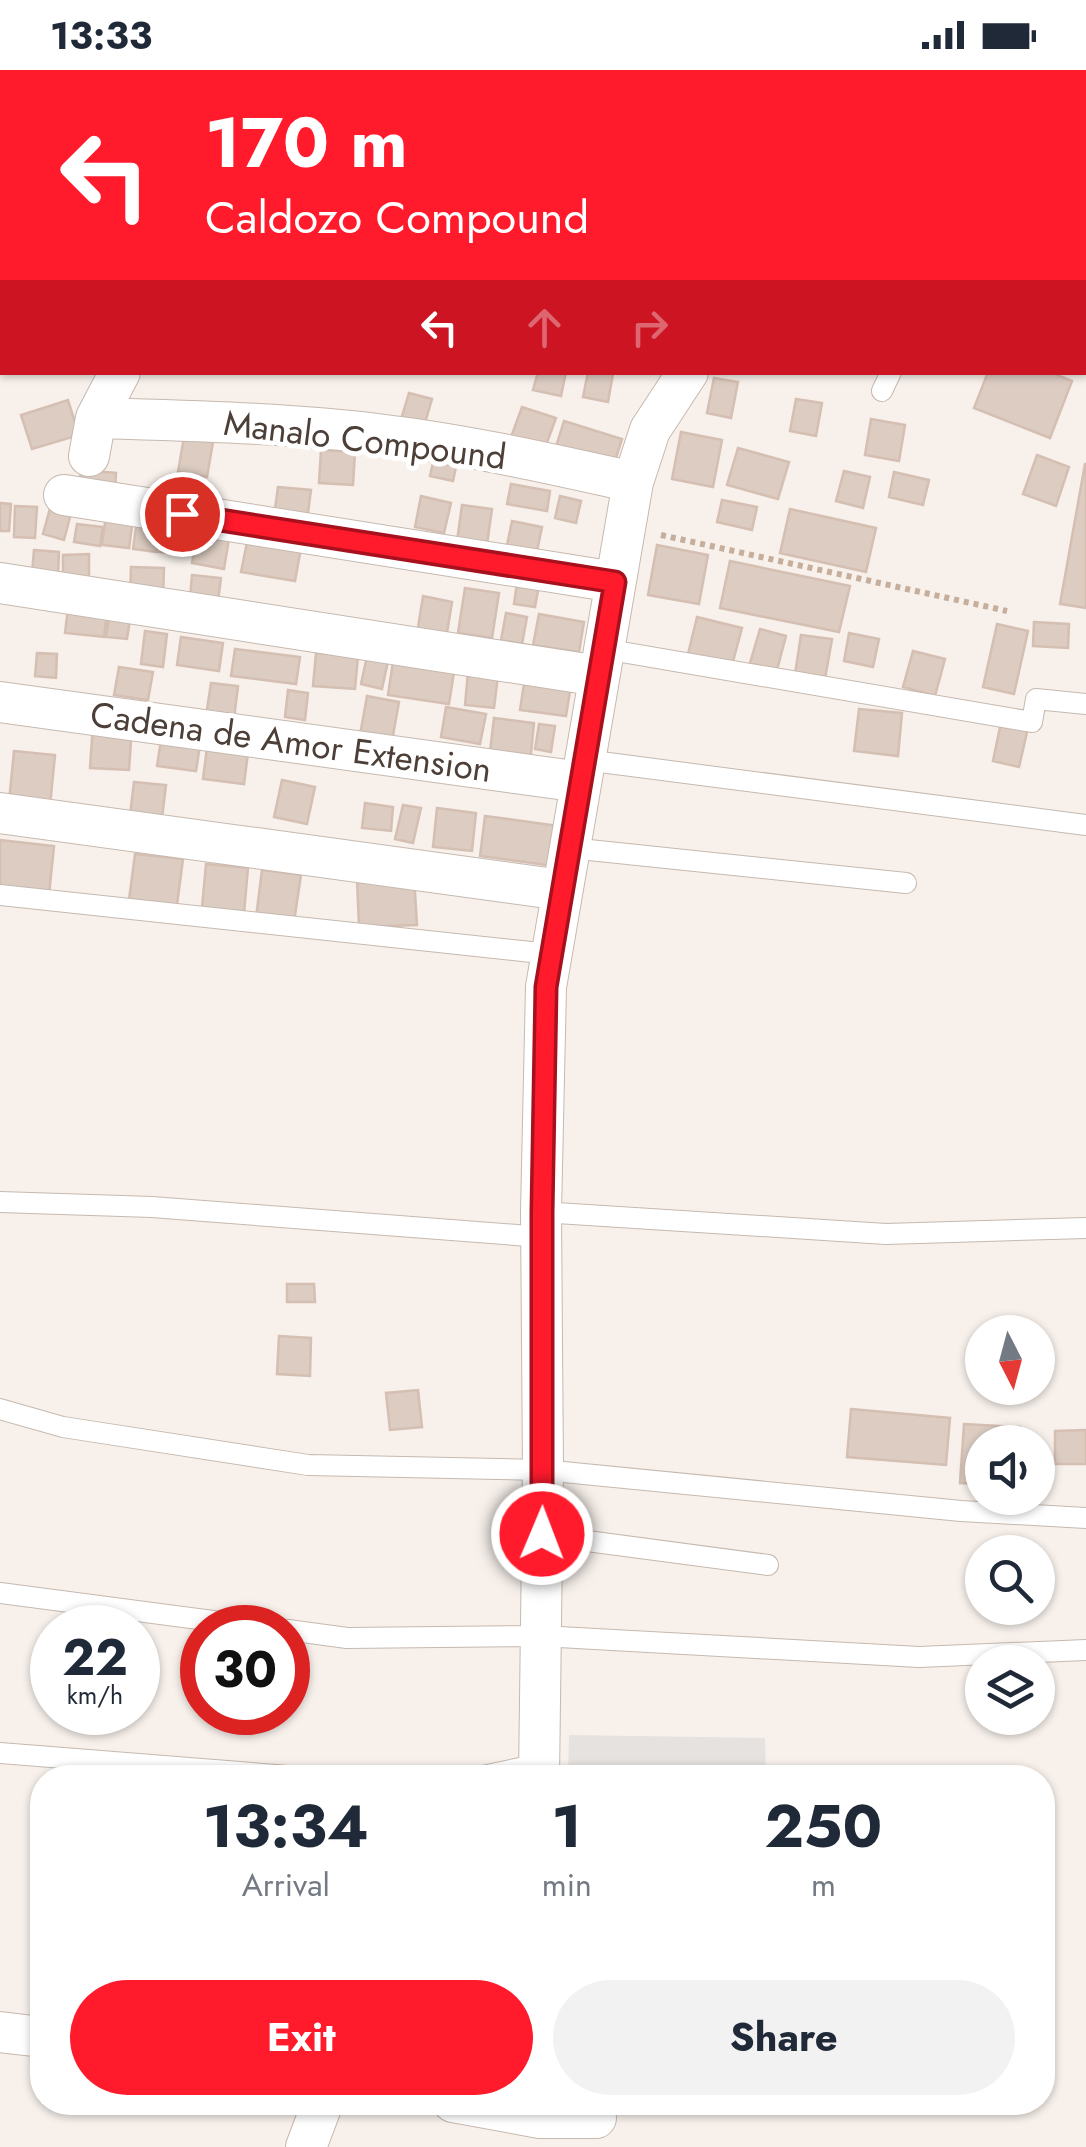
<!DOCTYPE html>
<style>
:root{--surface:#fff;--page:#f2f2f3;--text:#1f2937;--muted:#747a83;--accent:#ff1a2c}
body{margin:0;font-family:Jost,sans-serif;background:var(--page);color:var(--text);height:100vh;display:flex;flex-direction:column;font-size:38px;white-space:nowrap}
*{box-sizing:border-box;margin:0}
p{font-size:32px;color:var(--muted)}
.icon{flex:none;width:55px;height:55px;fill:none;stroke:currentColor;stroke-width:2;stroke-linecap:round;stroke-linejoin:round}
.map{position:relative;flex:1;overflow:hidden}
.panel{position:absolute;left:30px;top:1695px;width:1025px;height:350px;display:flex;flex-direction:column;background:var(--surface);border-radius:40px;box-shadow:0 2px 8px #0004}
.panel>*{flex:none}
.hud{position:absolute;left:0px;top:0px;width:1088px;height:305px;box-shadow:0 2px 8px #0004;background:#ff1a2c;color:#fff;overflow:hidden}
.needle{width:65px;rotate:174deg}
.fabs{position:absolute;left:965px;top:1245px;display:grid;gap:20px}
.fabs a{display:grid;place-items:center;width:90px;height:90px;border-radius:50%;background:var(--surface);box-shadow:0 2px 8px #0004;font-size:50px}
.speed{position:absolute;left:30px;top:1535px;display:flex;gap:20px;font-size:50px;font-weight:700;text-align:center}
.speed>*{display:grid;place-content:center;width:130px;height:130px;border-radius:50%;background:var(--surface);box-shadow:0 2px 8px #0004;line-height:1}
.speed small{font-size:25px;font-weight:400}
.speed .limit{border:15px solid #d22;background:#fff;color:#111}
.pin{position:absolute;display:grid;place-items:center;width:85px;height:85px;color:#fff;margin:-42px;border:5px solid #fff;border-radius:50%;box-shadow:0 2px 10px #0007}
.me{position:absolute;width:110px;margin:-55px;rotate:1deg;stroke-linejoin:round;filter:drop-shadow(0 0 8px #0008)}
.turn{display:flex;align-items:center;gap:35px;height:210px;padding:0 40px;font-size:45px}
.turn .icon{width:130px;height:130px;stroke-width:2.5}
.turn b{display:block;font-size:70px;line-height:85px}
.lanes{display:flex;align-items:center;height:95px;padding:0 40px;background:#0003;justify-content:center;gap:50px;direction:ltr}
.lanes .off{opacity:.35}
.eta{display:flex;justify-content:space-evenly;align-items:center;height:170px;text-align:center}
.eta b{font-size:60px;font-weight:700;line-height:70px}
.action{display:flex;gap:20px;margin-top:auto;padding:20px 40px}
.action a{flex:1;height:115px;border-radius:60px;background:var(--accent);color:#fff;font-size:40px;font-weight:700;line-height:115px;text-align:center}
.action a+a{background:var(--page);color:var(--text)}
.status{display:flex;justify-content:space-between;align-items:center;height:70px;padding:0 50px;background:var(--surface);direction:ltr}
.status svg{height:28px;fill:currentColor}
.map>svg:first-child{display:block}
</style>
<div class="status"><b>13:33</b><svg viewBox="0 0 49 12"><path d="M0 12V9h3v3zM5 12V6h3v6zM10 12V3h3v9zM15 12V0h3v12zM26 1h20v11H26zM47 4h2v5h-2z"/></svg></div>
<div class="map">
<svg width="1086" height="2077" viewBox="0 0 1086 2077">
<rect width="100%" height="100%" fill="#f7f0eb"/>
<!-- parking -->
<path fill="#e5e2df" d="M569,1665L765,1668L766,1707H568Z"/>
<g fill="none" stroke-linecap="round" stroke-linejoin="round">
<!-- stream -->
<path stroke="#a4e8f7" stroke-width="11" d="M187,2L188,0
M0,260L2,256"/>
</g>
<!-- building -->
<path fill="#dcccc2" stroke="#d5bfb2" stroke-width="2.5" d="M538,302H566L561,326L533,320Z
M588,302L613,304L608,332L583,327Z
M988,302H1050L1072,311L1050,368L974,338Z
M714,308L738,312L731,348L707,343Z
M409,323L432,329L423,360L400,353Z
M796,329L822,333L816,366L790,361Z
M68,330L79,365L32,379L21,345Z
M522,337L556,348L545,378L511,367Z
M871,349L905,355L899,391L865,385Z
M564,351L622,369L613,397L555,380Z
M681,362L722,370L713,417L672,409Z
M184,367L213,372L207,407L178,402Z
M738,378L789,392L778,429L727,415Z
M321,380L355,382L353,415L319,413Z
M1037,385L1069,397L1056,436L1023,424Z
M434,388L457,392L453,411L430,406Z
M1085,394H1086V538L1060,534Z
M81,400L116,403L115,422L79,419Z
M844,401L870,407L863,438L836,431Z
M894,402L929,410L923,435L889,427Z
M511,414L550,421L547,441L507,434Z
M278,417L311,420L307,450L274,446Z
M421,426L451,433L444,463L415,457Z
M560,426L581,431L576,453L555,448Z
M722,430L757,437L752,460L717,452Z
M52,431L73,436L64,470L43,464Z
M0,433L11,434L9,461H0Z
M462,435L492,439L486,482L456,479Z
M15,436L37,437L35,468L14,467Z
M107,438L134,442L129,478L102,475Z
M790,439L876,458L866,502L780,483Z
M138,443L162,446L157,482L133,479Z
M165,447L190,448L183,485L160,482Z
M512,451L542,457L536,486L506,480Z
M199,452L231,457L224,499L192,493Z
M77,454L103,457L100,476L74,472Z
M250,458L303,467L295,511L241,502Z
M657,475L708,485L699,534L648,525Z
M34,480L59,482L58,506L32,503Z
M89,484V515H63V485Z
M730,491L850,516L839,562L720,538Z
M131,497L164,498L163,528L130,527Z
M192,505L221,508L218,531L190,528Z
M518,506L540,510L535,537L514,534Z
M465,518L499,523L492,568L458,563Z
M423,526L452,532L446,569L417,564Z
M68,538L107,542L104,567L65,563Z
M506,543L527,547L522,574L501,570Z
M539,544L584,552L579,582L533,575Z
M697,547L742,558L732,595L688,584Z
M109,548L130,550L127,569L106,567Z
M1034,552L1069,554L1068,578L1033,576Z
M997,554L1028,561L1014,624L983,617Z
M760,559L786,566L777,600L750,593Z
M145,561L167,564L163,597L141,594Z
M849,563L879,569L873,597L844,591Z
M801,565L832,569L825,609L795,604Z
M181,567L223,573L219,601L177,595Z
M235,579L300,587L296,614L231,606Z
M913,581L945,589L935,626L903,617Z
M37,583L57,584L56,608L35,606Z
M316,583L358,586L355,619L313,616Z
M367,586L388,591L382,619L361,614Z
M393,592L454,602L449,634L388,625Z
M119,597L153,602L148,630L114,625Z
M468,602L498,606L494,638L465,635Z
M211,613L238,616L234,649L206,646Z
M524,614L570,621L566,646L520,640Z
M288,620L308,623L305,650L285,647Z
M367,626L399,632L392,671L360,665Z
M446,637L486,644L480,674L441,667Z
M859,639L902,643L898,686L854,681Z
M494,648L534,653L530,694L489,690Z
M1001,652L1028,658L1019,697L993,691Z
M93,654L132,657L129,700L90,698Z
M539,654L555,656L551,682L535,679Z
M163,657L202,662L196,701L157,696Z
M208,670L249,675L244,714L203,709Z
M14,681L55,685L50,736L9,732Z
M282,710L315,717L307,754L274,747Z
M134,712L166,715L162,748L130,745Z
M365,733L393,737L391,761L362,758Z
M403,735L421,738L413,773L395,769Z
M437,738L476,743L472,781L433,777Z
M485,746L559,756L554,796L480,786Z
M0,770L54,776L49,825L0,820Z
M135,784L183,789L177,835L129,830Z
M206,794L248,798L244,843L202,838Z
M262,800L301,805L294,852L256,848Z
M414,806L417,855L359,857L357,808Z
M287,1214H314L315,1232H287Z
M279,1266L311,1268L310,1306L277,1304Z
M418,1320L422,1357L390,1360L386,1323Z
M851,1339L950,1348L946,1395L847,1387Z
M964,1354L1020,1357L1019,1372H982V1414L960,1413Z
M1086,1360V1394H1055V1361Z"/>
<g fill="none" stroke-linecap="round" stroke-linejoin="round">
<defs>
<path id="lane" d="M750,2L751,0
M882,321L891,302
M604,579L1032,652L1036,629L1086,634
M585,690L1086,755
M570,778L906,813
M0,825L550,884
M0,1132L152,1137L542,1167
M541,1142L886,1164L1086,1158
M0,1339L63,1357L308,1395L543,1400L961,1441L1086,1448
M542,1465L768,1495
M0,1523L267,1558
M288,1560L347,1568L541,1566L919,1587L1086,1580
M0,1683L314,1708
M473,1708L539,1694"/>
<path id="street" d="M96,348C192,351 289,353 385,365C469,375 551,394 633,412
M89,386L96,348L120,302
M64,425L615,512
M0,513L599,606
M0,632L581,712
M0,743L562,820
M539,1708L543,1400L541,1142L546,917L633,412L650,360L688,302
M0,1962L42,1967
M453,2032L540,2048H596
M306,2077L323,2032"/>
<path id="secondary" d="M666,0L676,2
M1085,160L1086,161"/>
<path id="primary" d="M65,2L67,0
M0,89L2,85"/>
</defs>
<!-- lane casing -->
<use href="#lane" stroke="#c6b9af" stroke-width="22"/>
<!-- street casing -->
<use href="#street" stroke="#c6b9af" stroke-width="42"/>
<!-- secondary casing -->
<use href="#secondary" stroke="#db9" stroke-width="58"/>
<!-- primary casing -->
<use href="#primary" stroke="#efa361" stroke-width="58"/>
<!-- path -->
<path stroke="#c6ae9c" stroke-width="6" stroke-dasharray="5 5" stroke-linecap="butt" d="M661,465L1007,541"/>
<!-- lane -->
<use href="#lane" stroke="#fff" stroke-width="20"/>
<!-- street -->
<use href="#street" stroke="#fff" stroke-width="40"/>
<!-- secondary -->
<use href="#secondary" stroke="#ffe7cd" stroke-width="55"/>
<!-- primary -->
<use href="#primary" stroke="#ffcc9c" stroke-width="55"/>
</g>
<g fill="none" stroke-linecap="round" stroke-linejoin="round">
<defs>
<path id="route" d="M182,444L615,512L546,917L542,1142V1464"/>
</defs>
<!-- route casing -->
<use href="#route" stroke="#a6111d" stroke-width="25"/>
<!-- route -->
<use href="#route" stroke="#ff1a2c" stroke-width="18"/>
</g>
<g text-anchor="middle" stroke-width="10" stroke-linejoin="round" paint-order="stroke">
<!-- street labels -->
<g font-size="35" fill="#4c3f38" stroke="#fff">
<text transform="translate(365 370) rotate(7)" y="12">Manalo Compound</text>
<text transform="translate(291 672) rotate(8)" y="12">Cadena de Amor Extension</text>
</g>
</g>
</svg>
<div class="fabs">
<a><svg class="needle" viewBox="-14 -14 28 28"><path d="M0-13l5 13h-10z" fill="#e53935"/><path d="M0 13l5-13h-10z" fill="#747a83"/></svg></a>
<a><svg class="icon" aria-label="sound" viewBox="0 0 24 24"><path d="M4 9h4l5-4v14l-5-4H4zM17 9q2 3 0 6"/></svg></a>
<a><svg class="icon" aria-label="search" viewBox="0 0 24 24"><circle cx="10" cy="10" r="6"/><path d="M15 15l6 6"/></svg></a>
<a><svg class="icon" aria-label="layers" viewBox="0 0 24 24"><path d="M12 4l9 5-9 5-9-5zM3 14l9 5 9-5"/></svg></a>
</div>
<div class="speed"><div>22<small>km/h</small></div><div class="limit">30</div></div>
<div class="pin" style="left:182px;top:444px;background:#d93025"><svg class="icon" aria-label="arrive" viewBox="0 0 24 24"><path d="M6 21V4h12l-3 4 3 4H6"/></svg></div>
<svg class="me" style="left:542px;top:1464px" viewBox="-20 -20 40 40"><circle r="17" fill="#ff1a2c" stroke="#fff" stroke-width="3"/><path d="M0-11L8 9 0 5-8 9z" fill="#fff"/></svg>
<div class="hud">
<div class="turn"><svg class="icon" aria-label="left" viewBox="0 0 24 24"><path d="M17 20v-9H6M10 6l-5 5 5 5"/></svg><div><b>170 m</b>Caldozo Compound</div></div>
<div class="lanes"><svg class="icon" aria-label="left" viewBox="0 0 24 24"><path d="M17 20v-9H6M10 6l-5 5 5 5"/></svg><svg class="icon off" aria-label="ahead" viewBox="0 0 24 24"><path d="M12 20V5M6 11l6-6 6 6"/></svg><svg class="icon off" aria-label="right" viewBox="0 0 24 24"><path d="M7 20v-9h11M14 6l5 5-5 5"/></svg></div>
</div>
<section class="panel">
<div class="eta">
<div><b>13:34</b><p>Arrival</p></div>
<div><b>1</b><p>min</p></div>
<div><b>250</b><p>m</p></div>
</div>
<div class="action"><a>Exit</a><a>Share</a></div>
</section>
</div>
